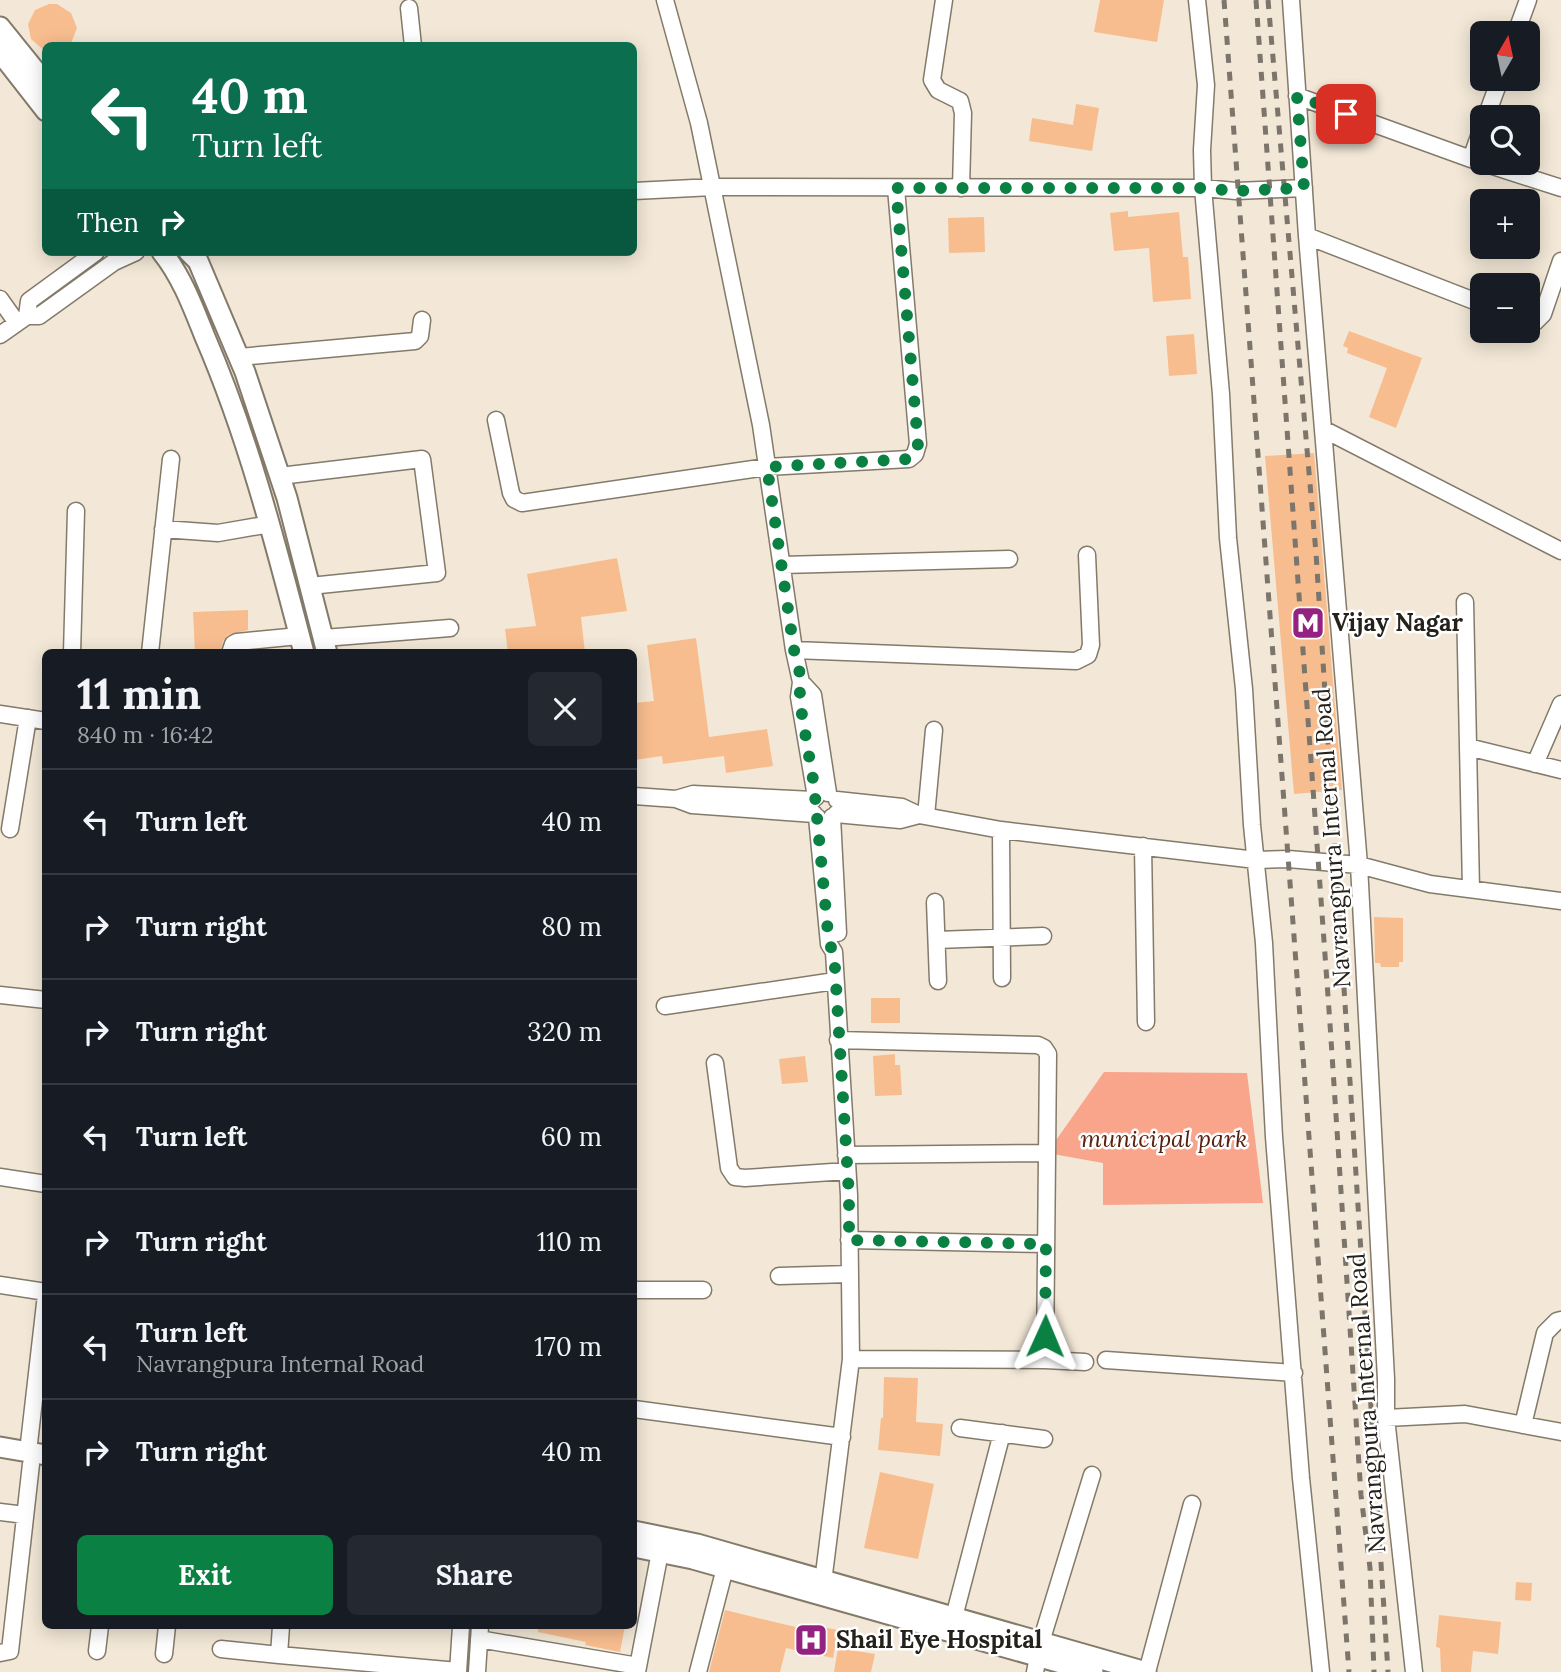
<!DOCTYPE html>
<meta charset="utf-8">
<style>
:root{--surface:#171b24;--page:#242831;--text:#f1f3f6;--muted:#9ea1a6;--line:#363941;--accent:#0b8043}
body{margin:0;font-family:Lora,serif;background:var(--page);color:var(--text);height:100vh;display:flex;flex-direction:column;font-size:26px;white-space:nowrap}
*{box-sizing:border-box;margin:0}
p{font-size:23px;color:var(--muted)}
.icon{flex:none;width:38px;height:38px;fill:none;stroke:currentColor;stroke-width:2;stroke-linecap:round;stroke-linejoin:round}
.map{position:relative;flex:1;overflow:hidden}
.side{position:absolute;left:42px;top:649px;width:595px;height:980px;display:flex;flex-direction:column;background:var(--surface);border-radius:10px;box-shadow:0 4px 18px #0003}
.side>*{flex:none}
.hud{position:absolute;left:42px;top:42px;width:595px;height:214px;border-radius:10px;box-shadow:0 4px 18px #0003;background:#0b6e4f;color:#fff;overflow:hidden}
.needle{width:46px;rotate:9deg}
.fabs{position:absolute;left:1470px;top:21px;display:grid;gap:14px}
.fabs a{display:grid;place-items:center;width:70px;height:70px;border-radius:10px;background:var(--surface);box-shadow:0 4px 18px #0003;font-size:35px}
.pin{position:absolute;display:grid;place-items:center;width:60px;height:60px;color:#fff;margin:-30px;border-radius:14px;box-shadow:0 4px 10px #0006}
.me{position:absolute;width:77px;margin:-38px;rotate:1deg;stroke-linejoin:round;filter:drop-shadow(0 0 5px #0008)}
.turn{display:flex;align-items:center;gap:24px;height:147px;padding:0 35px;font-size:32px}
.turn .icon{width:91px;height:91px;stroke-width:2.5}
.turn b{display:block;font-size:49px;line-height:60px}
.then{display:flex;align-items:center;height:66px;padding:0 35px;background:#0003;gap:14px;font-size:26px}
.round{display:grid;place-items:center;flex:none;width:74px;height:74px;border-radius:10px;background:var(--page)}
.summary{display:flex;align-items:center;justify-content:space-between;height:119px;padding:0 35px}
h1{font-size:42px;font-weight:800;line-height:52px}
.cta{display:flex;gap:14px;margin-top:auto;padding:14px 35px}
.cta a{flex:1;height:80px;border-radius:10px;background:var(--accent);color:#fff;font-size:28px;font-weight:800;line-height:80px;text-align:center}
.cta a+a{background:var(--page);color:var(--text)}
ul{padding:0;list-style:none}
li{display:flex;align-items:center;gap:21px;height:105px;padding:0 35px;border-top:2px solid var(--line)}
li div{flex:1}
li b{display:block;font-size:26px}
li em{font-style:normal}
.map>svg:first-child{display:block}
</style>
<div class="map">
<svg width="1561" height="1672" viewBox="0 0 1561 1672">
<rect width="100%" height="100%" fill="#f3e8d7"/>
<!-- green -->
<path fill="#f8a58c" d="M1104,1072L1247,1073L1263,1203L1103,1205V1163L1047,1153Z"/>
<!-- building -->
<path fill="#f8bd8f" d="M1100,0H1164L1157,42L1094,32Z
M49,4H57L71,13L77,28L70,46H46V52L31,39L28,24L35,10Z
M1076,104L1099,108L1092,151L1029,141L1032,118L1073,125Z
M1128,211V217L1179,212L1183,257H1188L1191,299L1153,302L1149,248L1114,251L1110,213Z
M984,217L985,252L949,253L948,218Z
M1349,331L1422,358L1396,428L1369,417L1387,368L1347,353L1348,348L1343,346Z
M1194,334L1197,374L1169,376L1166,336Z
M1314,453L1342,790L1294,794L1265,456Z
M617,558L627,611L581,617L585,653H508L505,629L536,626L527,574Z
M248,610V630L228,635L223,641L220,653H195L193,612Z
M696,638L709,737L767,729L773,766L726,773L724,756L663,764L662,756L634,760V703L654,701L647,645Z
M1374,917L1403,918V962H1399V967H1381L1380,963H1375Z
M871,998H900V1023H871Z
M895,1054V1065H900L902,1095L875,1096L873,1056Z
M805,1056L808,1082L782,1084L779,1059Z
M884,1377L918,1378L916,1422L943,1424L940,1456L878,1450L881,1418H883Z
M880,1472L934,1484L918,1559L864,1548Z
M1516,1582L1532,1583L1531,1601L1515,1600Z
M725,1610L804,1629L816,1626L838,1630L833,1658L786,1648L780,1672H709Z
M1439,1615L1501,1622L1498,1654L1473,1651L1471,1672H1441L1440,1648L1436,1647Z
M538,1626H625L620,1652L585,1645L586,1642L538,1632Z
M838,1648L875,1654L871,1672H834Z"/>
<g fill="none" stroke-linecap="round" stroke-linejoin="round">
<defs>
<path id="minor" d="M665,0L699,123L761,425L794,650L801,682L799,697L816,797
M944,0L932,80L938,90L960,101L963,113L961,188
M1197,0L1206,85L1202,150L1203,188L1221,394L1228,538L1244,689L1252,825L1264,943L1274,1137L1301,1478L1321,1672
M1291,0L1307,236L1359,865L1386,1379V1418L1414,1672
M409,8L413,46
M1516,33L1528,0
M1297,96L1471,159L1561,188
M1486,117L1500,79
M1471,159L1482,128
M634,191L713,187L1203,188L1236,191L1304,188
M1307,236L1482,304
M0,299L17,323
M27,316L29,301L96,252
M1528,321L1535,322L1543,314L1561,261
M0,335L27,316H39L114,262L136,252
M239,357L415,341L420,336L422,320
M496,420L511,493L514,499L522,503L767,467L909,459L915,454L918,444L896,188
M1323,429L1561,551
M280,476L422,459L437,573L310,586
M163,529L218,533L270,524
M782,565L1009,559
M1465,602L1471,889
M324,638L450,628
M794,650L1076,661L1088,655L1091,645L1087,555
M72,653L76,511
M150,653L171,459
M230,653L233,644L237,642L299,636
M801,682L813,695L828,793
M0,714L46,721
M1468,747L1561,770
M1535,764L1561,704
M634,796L676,799L692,805L814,814
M676,799L693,794L813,800
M837,800L902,807L919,815L1001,830L1256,860L1288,859L1359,865L1430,884L1561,901
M836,814L900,820L919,815
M926,816L934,730
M817,817L829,944L834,952L849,1195L851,1359L822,1590
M832,817L838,933
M10,829L28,718
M1001,830L1002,978
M1143,846L1146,1022
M935,902L938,981
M937,940L1043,936
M0,995L46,1000
M665,1006L835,981
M838,1040L1038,1045L1044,1048L1048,1054L1045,1360L851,1359
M715,1063L729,1168L735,1177L745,1178L847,1171
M846,1155L1047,1153
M0,1177L46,1184
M849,1240L1046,1244
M779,1276L850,1274
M0,1285L46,1292
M634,1290H703
M1045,1360L1085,1362
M1106,1360L1294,1373
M634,1409L842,1437
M1386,1418L1465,1414L1561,1432
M1523,1425L1545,1333L1557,1321L1561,1320
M960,1428L1044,1439
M28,1452L46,1295
M0,1512L25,1515
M954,1617L1002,1433
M281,1626L279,1655L458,1671
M479,1639L638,1666
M221,1649L279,1655
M97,1651L100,1626
M0,1653L10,1651L31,1464
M164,1654L167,1626
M458,1672L461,1626
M477,1672L480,1626
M637,1672L660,1552
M698,1672L725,1568
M1035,1672L1041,1642L1092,1475
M1147,1672L1192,1504"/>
<path id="major" d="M0,27L46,84
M0,52L46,111
M162,252C182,277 193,307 205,337C249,439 276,546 304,653
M189,252L198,261L245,372L287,498L327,653
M0,1447L46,1455
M634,1531L697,1544L1146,1672
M634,1547L693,1559L1093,1672"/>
</defs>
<!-- minor casing -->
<use href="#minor" stroke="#837a6a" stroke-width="19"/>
<!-- major casing -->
<use href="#major" stroke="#837a6a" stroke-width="23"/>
<!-- minor -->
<use href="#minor" stroke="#fff" stroke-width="16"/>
<!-- major -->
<use href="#major" stroke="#fff" stroke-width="19"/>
<!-- rail -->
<path stroke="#7c756b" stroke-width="5" stroke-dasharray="9 9" stroke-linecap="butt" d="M1224,0L1349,1672
M1256,0L1330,1024L1361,1495L1370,1568L1374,1672
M1268,0L1316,553L1388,1672"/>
</g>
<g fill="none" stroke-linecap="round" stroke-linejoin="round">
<!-- route -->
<path stroke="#0b8043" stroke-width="12" stroke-dasharray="0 21.6" d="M1045,1336L1046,1244L849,1240V1195L834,952L829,944L817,817L812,808L816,797L799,697L802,682L794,650L767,467L909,459L915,454L918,444L896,188H1203L1236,191L1304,188L1297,96L1346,114"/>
</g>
<!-- icons -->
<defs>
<symbol id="metro-square" viewBox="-11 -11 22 22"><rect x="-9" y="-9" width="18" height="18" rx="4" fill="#932281" stroke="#fff"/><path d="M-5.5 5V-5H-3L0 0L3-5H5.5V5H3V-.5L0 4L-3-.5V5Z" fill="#fff"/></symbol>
<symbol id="hospital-square" viewBox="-11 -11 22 22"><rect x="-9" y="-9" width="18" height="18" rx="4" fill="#932281" stroke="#fff"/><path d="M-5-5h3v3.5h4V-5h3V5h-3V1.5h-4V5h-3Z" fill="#fff"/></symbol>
</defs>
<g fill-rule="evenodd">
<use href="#metro-square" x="1289" y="604" width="38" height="38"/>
<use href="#hospital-square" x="792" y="1621" width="38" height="38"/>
</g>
<g text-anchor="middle" stroke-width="5" stroke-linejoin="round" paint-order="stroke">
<!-- poi labels -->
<g font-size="24" font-weight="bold" fill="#25211b" stroke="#fff" text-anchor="start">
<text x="1332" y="631">Vijay Nagar</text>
<text x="836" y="1648">Shail Eye Hospital</text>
</g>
<!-- street labels -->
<g font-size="24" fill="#25211b" stroke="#fff">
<text transform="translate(1332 838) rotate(-94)" y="8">Navrangpura Internal Road</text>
<text transform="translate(1367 1403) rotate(-94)" y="8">Navrangpura Internal Road</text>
</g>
<!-- park labels -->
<g font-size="24" font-style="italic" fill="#592210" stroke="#fff">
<text x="1164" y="1147">municipal park</text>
</g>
</g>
</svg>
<div class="fabs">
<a><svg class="needle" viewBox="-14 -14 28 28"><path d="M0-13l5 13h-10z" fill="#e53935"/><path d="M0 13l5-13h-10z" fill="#9ea1a6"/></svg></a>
<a><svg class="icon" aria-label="search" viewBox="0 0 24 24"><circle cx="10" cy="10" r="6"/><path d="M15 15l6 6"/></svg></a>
<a>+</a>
<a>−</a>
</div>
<div class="pin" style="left:1346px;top:114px;background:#d93025"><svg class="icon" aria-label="arrive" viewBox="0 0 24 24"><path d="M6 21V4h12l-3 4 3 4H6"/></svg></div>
<svg class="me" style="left:1045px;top:1336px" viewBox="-20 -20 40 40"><path d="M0-17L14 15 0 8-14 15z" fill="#0b8043" stroke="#fff" stroke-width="4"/></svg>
<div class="hud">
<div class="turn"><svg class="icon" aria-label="left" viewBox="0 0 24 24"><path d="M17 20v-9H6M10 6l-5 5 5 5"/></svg><div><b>40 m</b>Turn left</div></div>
<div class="then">Then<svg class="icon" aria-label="right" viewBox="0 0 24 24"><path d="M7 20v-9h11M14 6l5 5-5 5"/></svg></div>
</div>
<section class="side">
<div class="summary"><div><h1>11 min</h1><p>840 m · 16:42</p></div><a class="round"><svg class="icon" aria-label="close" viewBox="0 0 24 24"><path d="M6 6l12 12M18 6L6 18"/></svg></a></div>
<ul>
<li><svg class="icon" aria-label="left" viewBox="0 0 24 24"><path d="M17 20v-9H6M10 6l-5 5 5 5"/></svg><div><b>Turn left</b></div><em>40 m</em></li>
<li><svg class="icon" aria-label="right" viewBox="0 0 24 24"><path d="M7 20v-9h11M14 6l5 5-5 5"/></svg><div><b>Turn right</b></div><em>80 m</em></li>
<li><svg class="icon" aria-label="right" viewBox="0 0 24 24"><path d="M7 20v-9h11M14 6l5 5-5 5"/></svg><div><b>Turn right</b></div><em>320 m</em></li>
<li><svg class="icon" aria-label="left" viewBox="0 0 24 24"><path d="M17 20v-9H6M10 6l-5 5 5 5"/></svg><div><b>Turn left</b></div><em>60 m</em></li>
<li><svg class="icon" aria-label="right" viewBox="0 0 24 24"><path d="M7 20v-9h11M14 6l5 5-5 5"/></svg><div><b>Turn right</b></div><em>110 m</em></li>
<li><svg class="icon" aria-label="left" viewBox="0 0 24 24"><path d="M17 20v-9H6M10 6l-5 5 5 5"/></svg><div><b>Turn left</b><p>Navrangpura Internal Road</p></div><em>170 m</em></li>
<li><svg class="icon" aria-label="right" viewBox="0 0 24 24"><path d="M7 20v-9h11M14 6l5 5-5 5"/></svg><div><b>Turn right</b></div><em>40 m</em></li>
</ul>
<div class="cta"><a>Exit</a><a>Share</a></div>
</section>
</div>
